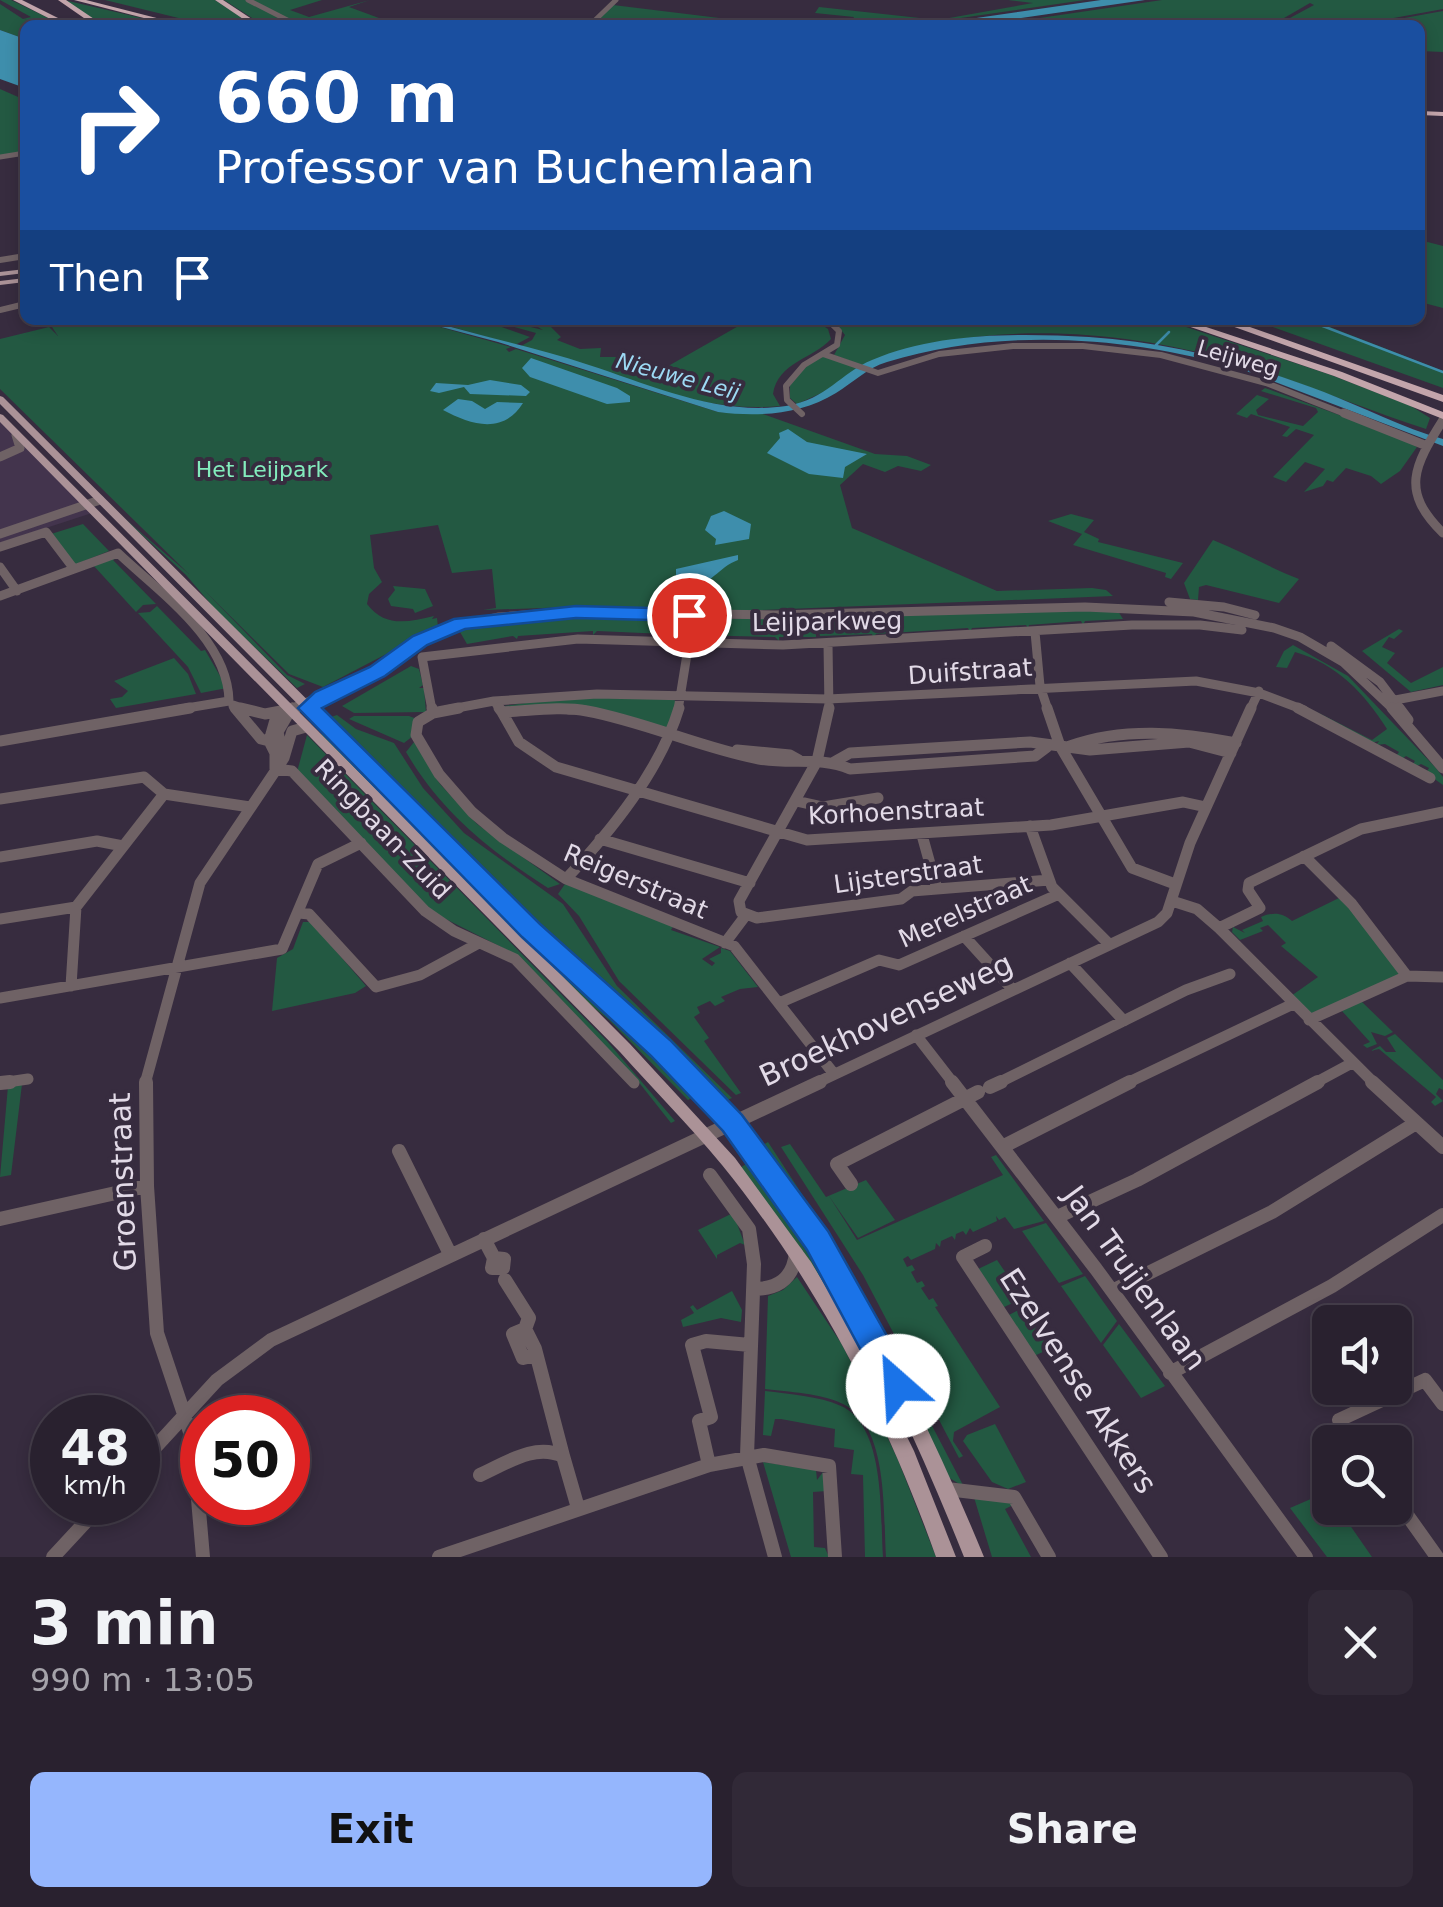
<!DOCTYPE html>
<meta charset="utf-8">
<style>
:root{--surface:#29212f;--page:#312937;--text:#f1f3f6;--muted:#a5a3aa;--line:#453e4b;--accent:#95b6fd}
body{margin:0;font-family:"DejaVu Sans",sans-serif;background:var(--page);color:var(--text);height:100vh;display:flex;flex-direction:column;font-size:38px;white-space:nowrap}
*{box-sizing:border-box;margin:0}
p{font-size:32px;color:var(--muted)}
.icon{flex:none;width:55px;height:55px;fill:none;stroke:currentColor;stroke-width:2;stroke-linecap:round;stroke-linejoin:round}
.map{position:relative;height:1557px;overflow:hidden}
.panel{display:flex;flex-direction:column;background:var(--surface);flex:1}
.panel>*{flex:none}
.banner{position:absolute;left:20px;top:20px;width:1405px;height:305px;border-radius:15px;box-shadow:0 5px 15px #0003,0 0 0 2px var(--line);background:#1a4fa0;color:#fff;overflow:hidden}
.buttons{position:absolute;left:1312px;top:1305px;display:grid;gap:20px}
.buttons a{display:grid;place-items:center;width:100px;height:100px;border-radius:15px;background:var(--surface);box-shadow:0 5px 15px #0003,0 0 0 2px var(--line);font-size:50px}
.speed{position:absolute;left:30px;top:1395px;display:flex;gap:20px;font-size:50px;font-weight:700;text-align:center}
.speed>*{display:grid;place-content:center;width:130px;height:130px;border-radius:50%;background:var(--surface);box-shadow:0 5px 15px #0003,0 0 0 2px var(--line);line-height:1}
.speed small{font-size:25px;font-weight:400}
.speed .limit{border:15px solid #d22;background:#fff;color:#111}
.pin{position:absolute;display:grid;place-items:center;width:85px;height:85px;color:#fff;margin:-42px;border:5px solid #fff;border-radius:50%;box-shadow:0 2px 10px #0007}
.me{position:absolute;width:110px;margin:-55px;rotate:334deg;stroke-linejoin:round;filter:drop-shadow(0 0 8px #0008)}
.turn{display:flex;align-items:center;gap:35px;height:210px;padding:0 30px;font-size:45px}
.turn .icon{width:130px;height:130px;stroke-width:2.5}
.turn b{display:block;font-size:70px;line-height:85px}
.then{display:flex;align-items:center;height:95px;padding:0 30px;background:#0003;gap:20px;font-size:38px}
.round{display:grid;place-items:center;flex:none;width:105px;height:105px;border-radius:15px;background:var(--page)}
.overview{display:flex;align-items:center;justify-content:space-between;height:170px;padding:0 30px}
h1{font-size:60px;font-weight:700;line-height:75px}
.primary-button{display:flex;gap:20px;margin-top:auto;padding:20px 30px}
.primary-button a{flex:1;height:115px;border-radius:15px;background:var(--accent);color:#111;font-size:40px;font-weight:700;line-height:115px;text-align:center}
.primary-button a+a{background:var(--page);color:var(--text)}
.map>svg:first-child{display:block}
</style>
<div class="map">
<svg width="1443" height="1557" viewBox="0 0 1443 1557">
<rect width="100%" height="100%" fill="#372c3f"/>
<!-- built -->
<path fill="#43344d" d="M0,416L95,512L0,543Z"/>
<!-- green -->
<path fill="#235942" d="M0,0H11L63,25H39L24,19L35,25H25V39L0,30V4L23,19L31,17Z
M64,0L172,25H103Z
M105,0H215L253,25H207Z
M224,0H322L290,10L309,17L370,0L349,7L398,25H263Z
M1008,0H1085L912,25H850L854,17L815,13L819,7L938,20L1033,3Z
M1162,0H1443V9L1355,25H1277L1314,5L1310,3L1272,25H992Z
M613,5L752,22L749,25H593Z
M1443,11V52L1420,51V25H1366Z
M0,89L25,100V152L0,156Z
M1420,240L1443,246V308L1420,302Z
M82,320H415L511,347L506,349L509,352L516,349L718,412L763,414L875,454L907,456L931,465L921,471L898,466L885,472L863,464L840,485L852,528L997,591L1092,588L1106,590L1113,596L738,611L599,606L483,610L496,608L492,569L452,573L438,525L370,535L374,568L382,582L369,594L367,604C385,628 408,622 434,616L432,619L437,618L438,627L323,687L289,674L203,589L287,675L305,684L297,688L215,609L186,575L116,511L189,574L0,389V339L49,327L58,336L52,327Z
M428,320H482L530,337L515,345Z
M489,320H519L514,323L543,330L526,320H536L541,325H549L561,337L557,340L580,349L601,348L600,357H621L622,353L642,357L640,360L663,369L749,320L816,321L828,329L831,339C813,359 778,362 773,394L780,406C691,415 603,367 519,347L532,340L536,333Z
M833,320H1165L1331,375L1411,406L1430,418L1426,429C1361,408 1297,380 1231,361C1117,328 973,319 862,365L834,355L845,335Z
M1253,320H1312L1443,371V388Z
M823,356L859,368L837,386L797,404L790,398V385L806,366Z
M1265,388L1402,438L1417,447L1400,471L1381,484L1371,476L1346,468L1333,482L1327,480L1323,486L1304,492L1325,469L1305,462L1286,482L1273,477L1314,435L1296,429L1287,437L1282,436L1290,427L1251,414L1247,418L1236,414L1257,395L1269,399L1256,410L1258,415L1303,426L1318,412L1316,408L1261,391Z
M1071,514L1094,520L1084,532L1099,539L1098,542L1183,563L1171,579L1165,577L1166,573L1073,545L1082,534L1048,521Z
M83,524L109,551L74,565L51,534Z
M1213,540C1243,552 1268,567 1299,579L1279,603L1206,585L1199,587L1198,600L1190,599L1184,583Z
M119,557L113,560L156,604L143,605L136,612L93,565Z
M393,586L425,589L433,606L415,613L413,609L391,606L388,599L395,590Z
M157,606L201,651L205,650L227,688L201,693L188,667L138,613L150,612Z
M912,611H1118L1123,619L1085,621L1083,625L1081,621L1029,625L1028,628L1026,625L972,628L970,632L968,628L876,634L873,638L872,634L820,636L816,623V637H779V641L775,637L692,635L688,638V635L597,631L593,635V631L518,636L517,639L513,636L467,644L460,632C480,620 517,621 539,616L731,619Z
M1399,629L1403,631L1394,639L1389,637L1382,647L1395,653L1387,663L1411,683L1443,667V685L1411,692L1362,651Z
M1293,645L1348,676L1435,767L1443,777V785L1426,773L1429,768L1421,764L1415,767L1412,765L1415,761L1406,756L1402,759L1396,756L1399,752L1385,744L1376,745L1379,741L1372,743L1315,711L1372,740L1387,729C1364,693 1337,664 1295,652L1287,668L1276,667L1284,651Z
M174,658L188,674L196,694L116,708L110,699L122,697L128,691L114,681Z
M411,666L419,669L423,685L419,688H424L426,712L354,713L342,706Z
M576,696L671,699L676,701L669,729L582,708L508,710L504,706Z
M337,715L356,729L394,743L423,788L464,833L563,904L617,986L732,1098L720,1103C675,1030 594,983 533,925C463,858 399,786 331,717Z
M354,716H409L417,719L413,736L404,743L349,719Z
M323,734L696,1095L688,1100L609,1020L570,988L320,735Z
M307,735L607,1041L675,1121L671,1123L637,1080L517,955L430,911L297,772Z
M414,742L440,784L477,824L560,884L548,888C490,851 441,812 406,752Z
M565,884L674,925L671,930L720,947L702,959L712,966L715,963L709,959L721,953V948L730,951L758,987L740,989L721,997L725,1001L715,1006L710,1001L697,1007L700,1013L694,1017L709,1038L704,1041L741,1093L736,1095L619,981L579,916L558,894Z
M1339,898H1344L1402,975L1310,1014L1291,996L1318,977L1281,946L1286,943L1268,925L1260,928L1263,931L1240,940L1232,932L1233,927L1245,933L1242,930L1263,921L1261,917C1273,912 1282,912 1292,921Z
M303,922H311L366,986L355,993L272,1011L277,958L293,949Z
M1361,1001L1393,1032L1385,1036L1371,1032L1377,1044L1367,1048L1363,1045L1370,1042L1342,1011Z
M1395,1034L1443,1080V1090L1439,1088L1436,1094L1443,1101L1435,1106L1431,1102L1436,1097L1379,1049L1370,1051L1380,1046L1386,1052H1396L1387,1038Z
M22,1084L11,1175L0,1177L8,1086Z
M768,1142L847,1263L964,1487L948,1477L835,1250L761,1146Z
M790,1144L826,1197L866,1180L895,1220L858,1238L829,1196L857,1240L1003,1175L991,1157L996,1155L1044,1221L1014,1229L1005,1217L999,1220L996,1216L997,1221L973,1232L970,1228L966,1235L963,1231L956,1234L955,1240L952,1236L941,1241L940,1247L936,1243L935,1249L911,1260L908,1256L903,1259L907,1267L912,1265L915,1270L911,1272L917,1283L922,1281L925,1286L921,1288L929,1300L933,1298L938,1306L935,1307L1000,1407L954,1432L953,1441L963,1456L959,1458L863,1275L781,1147Z
M746,1164L850,1314L880,1369L873,1371L740,1168Z
M733,1213L745,1245L740,1243L717,1255V1259L698,1230Z
M1046,1223L1083,1274L1059,1283L1022,1231Z
M997,1260L1023,1298L1002,1308L976,1270Z
M1085,1276L1117,1321L1101,1343L1061,1286Z
M797,1277L841,1343L864,1387L862,1392L874,1408L898,1460L936,1557H886C883,1514 889,1425 843,1404C821,1393 788,1392 765,1389L768,1296L783,1290Z
M732,1291L742,1310L741,1322L721,1318L683,1327L681,1320L694,1313L690,1307L693,1305L697,1310Z
M1028,1305L1056,1346L1034,1356L1007,1316Z
M1119,1324L1165,1386L1141,1398L1103,1345Z
M765,1391C789,1394 819,1396 841,1406C886,1426 880,1516 883,1557H865L863,1475L851,1474L854,1450L834,1447L835,1429L781,1419H775L771,1436L763,1435Z
M995,1424L1026,1482L1008,1489L992,1482L963,1441L967,1435Z
M763,1462L816,1470L817,1480L823,1472L827,1491L813,1492L814,1547L825,1548L829,1557H791Z
M1327,1492L1330,1508H1338L1372,1557H1327L1290,1508Z
M973,1494L1015,1504L1005,1509L1031,1557H992Z"/>
<!-- water -->
<path fill="#3e8eac" d="M1101,0H1145L973,25H928Z
M0,30L25,39V88L0,79Z
M415,320H428C481,337 536,347 589,365C651,385 718,416 786,406C828,399 840,373 872,360C937,332 1019,333 1089,337C1170,342 1248,363 1324,392C1363,407 1403,428 1443,439V446L1241,369C1129,336 1000,327 887,362C867,368 854,382 836,393C801,415 757,417 718,412L498,342Z
M531,358L617,388L630,396V402L607,404L530,377L522,368Z
M490,380L521,385L530,392L526,396L470,394L464,387L439,393L430,391L436,383L468,385Z
M458,399L472,401L485,409L497,402L523,403C503,435 471,425 443,410Z
M788,429L807,442L867,454L845,467L843,478L809,474L767,453L780,438L779,433Z
M724,511L751,524L749,539L715,545L716,539L705,530L711,516Z
M738,555V560C718,567 709,589 686,586L676,577V569Z"/>
<g fill="none" stroke-linecap="round" stroke-linejoin="round">
<!-- stream -->
<path stroke="#3e8eac" stroke-width="2.5" d="M1307,320L1443,372
M1156,345L1169,332"/>
<!-- minor-far4 -->
<path stroke="#6f6265" stroke-width="5" d="M248,0L297,25
M590,25L616,0
M0,157L25,153"/>
<!-- minor-far3 -->
<path stroke="#6f6265" stroke-width="6" d="M0,260L25,256
M0,310L25,304
M823,354L878,373L939,354L1013,346H1083L1161,355L1266,383L1350,416
M802,414L787,400L786,386L804,365L837,345L839,331L828,320"/>
<!-- minor-far2 -->
<path stroke="#6f6265" stroke-width="9" d="M1344,413L1427,446
M1443,420C1414,466 1400,491 1443,533
M0,457L20,448L16,435
M0,534L100,500
M0,547L46,532L74,569
M0,567L17,591
M0,596L118,553C159,592 228,639 229,701
M1169,602L1224,607L1255,615
M1035,632L1040,686L1048,710
M828,644L829,710
M1331,646L1380,682L1401,710
M1390,701L1443,691
M233,705L248,710
M233,706L237,710
M175,710L229,701
M288,710L357,682L442,630L499,617L565,612L775,615L1085,607L1194,612L1274,628L1300,637L1343,662L1394,710
M291,710L293,707
M432,710L422,657L578,639L783,645L1132,625H1200L1242,630
M446,710L494,701
M501,710L494,701L597,694L828,699L1196,681L1259,693L1304,710
M569,710H585
M678,710L689,642
M1250,710L1259,691"/>
<!-- minor-far1 -->
<path stroke="#6f6265" stroke-width="11" d="M235,708L261,739L269,741
M241,708L265,714L297,708
M432,708L433,713L418,722L416,735L439,774L472,812L503,838L566,879L734,946L834,1074
M499,708L502,712C529,711 561,706 587,711C646,722 701,748 759,759C790,765 820,756 850,769L1035,756L1047,747
M829,708L817,761L739,901L741,912L757,918L901,899L912,891L1049,880
M1047,708L1060,746L1132,868L1175,884
M1298,708L1430,778
M1392,708L1443,768
M1399,708L1408,720
M502,712L519,742L556,767L807,840L1051,825L1183,802L1206,807
M433,713L459,708
M0,741L190,708
M1070,746C1123,727 1181,732 1236,743
M737,750L790,755L799,760
M282,751L278,732L292,708
M834,762L850,753L1030,742L1090,750L1189,742L1231,753
M275,768V753L269,741L277,713
M275,769L292,771L425,911L454,931L515,959L634,1083
M0,799L144,777L164,794L250,807
M796,801L823,807L878,798
M1030,826L1052,887L1109,944
M922,835L937,889
M600,839L750,883
M1304,856L1352,904L1407,976
M0,857L97,841L123,846
M566,879C611,831 660,771 679,708
M1172,901L1197,909L1219,928L1375,1084
M299,913L309,914L376,987L420,975L479,943
M0,919L76,907
M1219,928L1260,908L1248,890L1249,883L1361,829L1443,812
M964,936L1013,990
M725,943L746,915
M1070,963L1124,1021
M71,986L76,907L164,794
M0,998L282,949L318,864L361,843
M779,1003L879,960L899,965L1059,894
M1309,1020L1407,976L1443,977
M916,1035L954,1084
M0,1083L28,1079
M145,1084L200,883L284,758L292,731L306,727
M814,1084L1158,922L1167,913L1190,843L1251,708
M996,1084L1186,990L1230,974
M1125,1084L1293,1004
M1313,1084L1352,1063"/>
<!-- minor -->
<path stroke="#6f6265" stroke-width="14" d="M146,1082L147,1186L157,1333L193,1441L203,1557
M952,1082L1096,1269L1306,1557
M1372,1082L1443,1147
M0,1083L10,1082
M990,1087L1001,1082
M1004,1146L1130,1082
M399,1151L450,1254
M710,1175L749,1229L754,1264L747,1456L775,1557
M851,1184L837,1164L978,1092
M1057,1217L1137,1180L1318,1082
M0,1219L147,1186
M484,1239L494,1258
M985,1246L963,1257L1161,1557
M494,1258L504,1259L503,1268H492Z
M505,1280L529,1318L525,1329L513,1334L523,1358L536,1355
M753,1289C778,1289 793,1279 796,1253
M1112,1291L1272,1212L1416,1123
M525,1329L535,1349L563,1456
M1170,1373L1332,1286L1443,1215
M1355,1442L1339,1420L1425,1380L1443,1404
M709,1465L699,1421L711,1417L692,1345L706,1341L750,1345
M138,1466L217,1380L271,1340L820,1082
M480,1475C507,1463 534,1443 563,1456L578,1508
M947,1489L1014,1497L1049,1557
M1395,1498L1437,1557
M53,1557L104,1502
M439,1557L709,1465L764,1455L829,1466L835,1557"/>
<!-- major -->
<path fill="#ab9297" fill-rule="evenodd" d="M25,269V273L0,276V272Z
M25,278V282L0,285V281Z
M0,396L3,397C176,569 349,742 523,913C596,985 682,1045 745,1127C846,1258 921,1404 984,1557H964C904,1407 832,1257 730,1131C668,1053 586,994 516,924C344,751 172,577 0,404Z
M0,414L3,415L630,1044L735,1158L811,1262L866,1354L914,1451L956,1557H936C886,1416 817,1282 722,1165C690,1126 654,1090 620,1052L0,422Z"/>
<!-- highway -->
<path fill="#c3a5ab" fill-rule="evenodd" d="M13,0H22L72,25H62Z
M58,0H66L103,25H94Z
M74,0H86L184,25H171Z
M215,0H223L261,25H252Z
M1420,111L1443,112V116L1420,115Z
M1170,320H1185L1342,372L1443,412V419L1334,376Z
M1215,320H1230L1443,395V402Z"/>
</g>
<!-- route -->
<path fill="#1a73e8" stroke="#114b97" stroke-width="2.5" d="M576,606L689,609L699,615L689,621L576,618L465,629L427,645L385,676L322,708L540,924L670,1040L742,1115L828,1231L909,1375L914,1386L909,1397L898,1401L886,1397L807,1250L723,1131L651,1056L522,937L298,708L315,692L370,667L413,636L454,619Z"/>
<g text-anchor="middle" stroke-width="8" stroke-linejoin="round" paint-order="stroke">
<!-- far-street labels -->
<g font-size="22" fill="#e2dae7" stroke="#372c3f">
<text transform="translate(1238 358) rotate(16)" y="8">Leijweg</text>
</g>
<!-- far-water labels -->
<g font-size="22" font-style="italic" fill="#9ddaf4" stroke="#372c3f">
<text transform="translate(678 376) rotate(15)" y="8">Nieuwe Leij</text>
</g>
<!-- far-park labels -->
<g font-size="22" fill="#83ecbd" stroke="#372c3f">
<text x="262" y="477">Het Leijpark</text>
</g>
<!-- street labels -->
<g font-size="25" fill="#e2dae7" stroke="#372c3f">
<text transform="translate(827 621) rotate(-1)" y="9">Leijparkweg</text>
<text transform="translate(970 671) rotate(-4)" y="9">Duifstraat</text>
<text transform="translate(896 811) rotate(-3)" y="9">Korhoenstraat</text>
<text transform="translate(383 829) rotate(46)" y="9">Ringbaan-Zuid</text>
<text transform="translate(908 874) rotate(-8)" y="9">Lijsterstraat</text>
<text transform="translate(636 881) rotate(23)" y="9">Reigerstraat</text>
<text transform="translate(965 911) rotate(-24)" y="9">Merelstraat</text>
</g>
<!-- near-street labels -->
<g font-size="30" fill="#e2dae7" stroke="#372c3f">
<text transform="translate(886 1020) rotate(-25)" y="10">Broekhovenseweg</text>
<text transform="translate(123 1182) rotate(-92)" y="10">Groenstraat</text>
<text transform="translate(1135 1278) rotate(54)" y="10">Jan Truijenlaan</text>
<text transform="translate(1078 1381) rotate(57)" y="10">Ezelvense Akkers</text>
</g>
</g>
</svg>
<div class="buttons">
<a><svg class="icon" aria-label="sound" viewBox="0 0 24 24"><path d="M4 9h4l5-4v14l-5-4H4zM17 9q2 3 0 6"/></svg></a>
<a><svg class="icon" aria-label="search" viewBox="0 0 24 24"><circle cx="10" cy="10" r="6"/><path d="M15 15l6 6"/></svg></a>
</div>
<div class="speed"><div>48<small>km/h</small></div><div class="limit">50</div></div>
<div class="pin" style="left:689px;top:615px;background:#d93025"><svg class="icon" aria-label="arrive" viewBox="0 0 24 24"><path d="M6 21V4h12l-3 4 3 4H6"/></svg></div>
<svg class="me" style="left:898px;top:1386px" viewBox="-20 -20 40 40"><circle r="19" fill="#fff"/><path d="M0-13L10 11 0 6-10 11z" fill="#1a73e8"/></svg>
<div class="banner">
<div class="turn"><svg class="icon" aria-label="right" viewBox="0 0 24 24"><path d="M7 20v-9h11M14 6l5 5-5 5"/></svg><div><b>660 m</b>Professor van Buchemlaan</div></div>
<div class="then">Then<svg class="icon" aria-label="arrive" viewBox="0 0 24 24"><path d="M6 21V4h12l-3 4 3 4H6"/></svg></div>
</div>
</div>
<section class="panel">
<div class="overview"><div><h1>3 min</h1><p>990 m · 13:05</p></div><a class="round"><svg class="icon" aria-label="close" viewBox="0 0 24 24"><path d="M6 6l12 12M18 6L6 18"/></svg></a></div>
<div class="primary-button"><a>Exit</a><a>Share</a></div>
</section>
